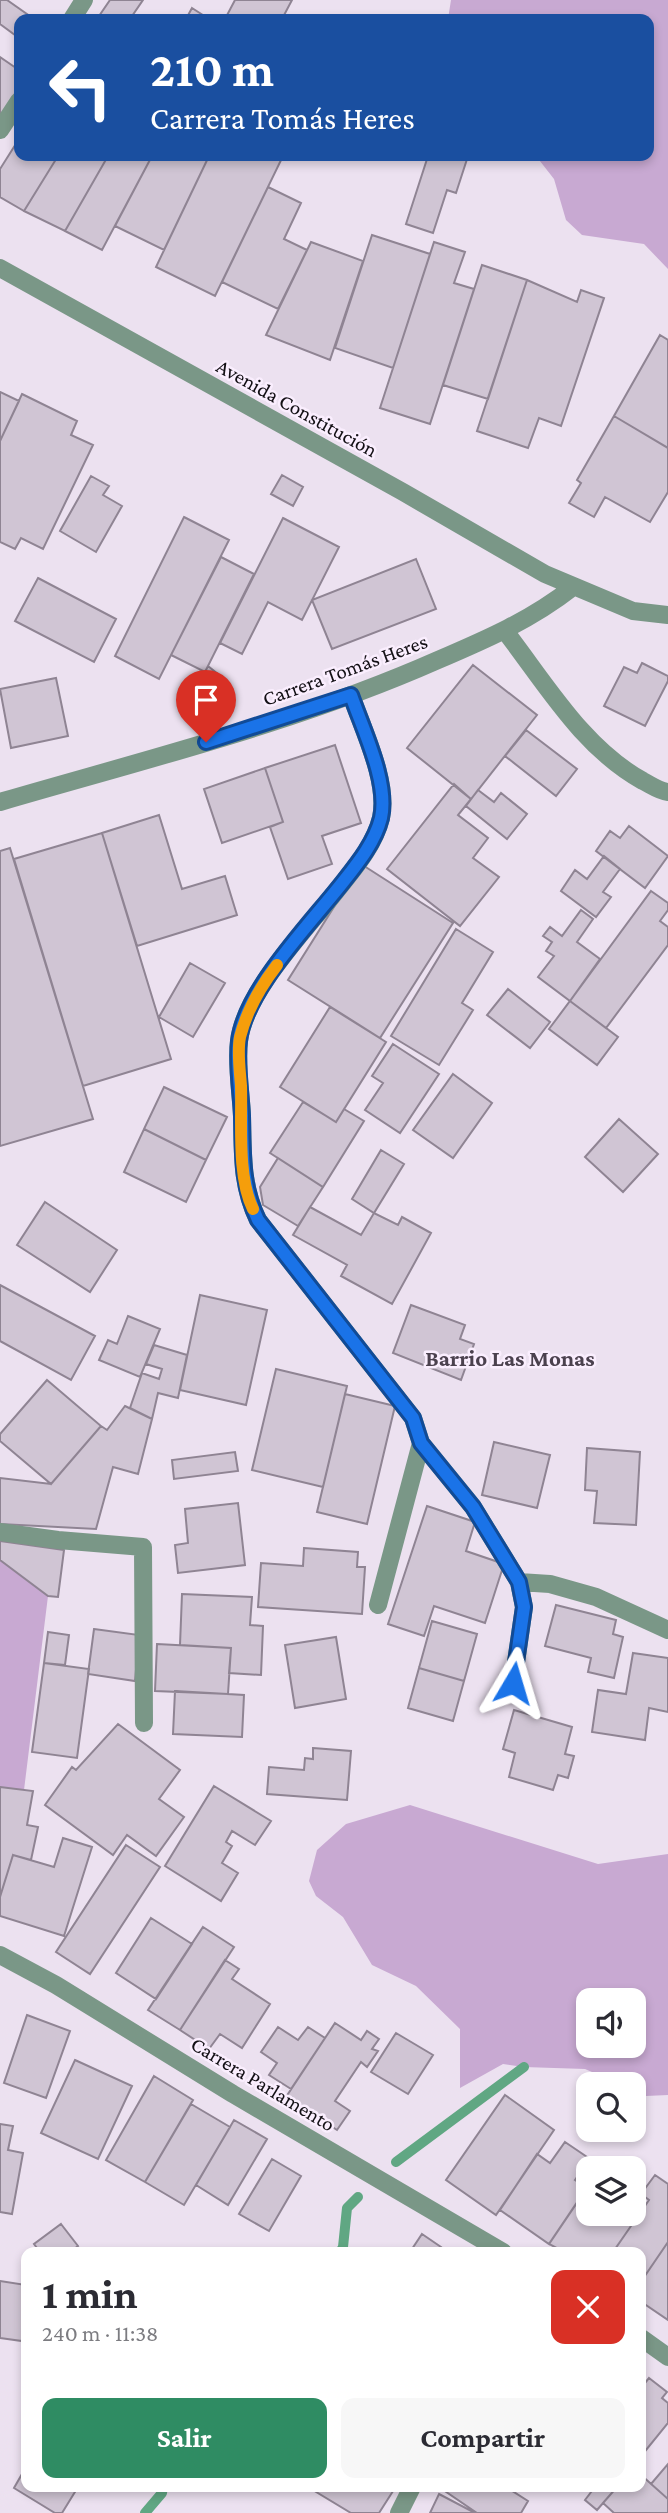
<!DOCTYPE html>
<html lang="es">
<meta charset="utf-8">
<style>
:root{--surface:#fff;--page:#f7f7f7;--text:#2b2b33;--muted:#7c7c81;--accent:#2f8c63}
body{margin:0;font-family:"Crimson Pro",serif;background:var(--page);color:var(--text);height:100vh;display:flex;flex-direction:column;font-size:26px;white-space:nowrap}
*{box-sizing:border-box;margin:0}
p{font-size:23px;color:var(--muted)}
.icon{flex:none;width:38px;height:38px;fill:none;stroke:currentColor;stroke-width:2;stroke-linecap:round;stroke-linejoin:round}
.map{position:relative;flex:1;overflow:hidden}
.side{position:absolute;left:21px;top:2247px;width:625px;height:245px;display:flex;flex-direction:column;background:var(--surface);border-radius:14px;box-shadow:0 4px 10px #0003}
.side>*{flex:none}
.guide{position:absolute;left:14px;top:14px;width:640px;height:147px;border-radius:14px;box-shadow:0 4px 10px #0003;background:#1a4fa0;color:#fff;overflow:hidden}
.fabs{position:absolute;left:576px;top:1988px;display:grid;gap:14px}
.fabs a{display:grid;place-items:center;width:70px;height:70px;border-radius:14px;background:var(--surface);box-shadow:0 4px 10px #0003;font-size:35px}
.pin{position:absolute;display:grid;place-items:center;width:60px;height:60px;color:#fff;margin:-72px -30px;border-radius:50% 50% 50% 0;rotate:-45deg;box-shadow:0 0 7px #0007}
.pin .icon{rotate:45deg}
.me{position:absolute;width:77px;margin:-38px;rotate:7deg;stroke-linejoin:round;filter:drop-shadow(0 0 5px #0008)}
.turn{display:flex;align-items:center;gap:24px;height:147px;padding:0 21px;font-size:32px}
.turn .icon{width:91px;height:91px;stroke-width:2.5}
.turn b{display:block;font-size:49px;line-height:60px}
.round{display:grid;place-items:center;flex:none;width:74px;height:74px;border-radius:14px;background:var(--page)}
.summary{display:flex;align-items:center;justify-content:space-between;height:119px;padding:0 21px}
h1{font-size:42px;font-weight:700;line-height:52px}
.primary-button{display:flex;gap:14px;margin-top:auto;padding:14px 21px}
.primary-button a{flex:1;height:80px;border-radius:14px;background:var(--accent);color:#fff;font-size:28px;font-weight:700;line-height:80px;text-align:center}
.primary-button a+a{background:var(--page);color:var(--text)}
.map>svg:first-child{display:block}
</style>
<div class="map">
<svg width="668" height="2513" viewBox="0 0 668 2513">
<rect width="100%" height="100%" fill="#ece1f0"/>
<!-- green -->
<path fill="#c8a9d2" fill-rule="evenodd" d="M451,0H668V269L644,244L582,235L566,220L554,179L536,156H649V19H448Z
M0,1560L48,1596L24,1790L0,1787Z
M410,1805L598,1864L668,1854V2095L646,2096L634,2090V2084H620L585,2069L524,2067L503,2064L460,2088V2029L416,1986L372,1965L343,1917L316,1896L309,1881L317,1850L346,1824ZM588,2000H634V2046H588Z"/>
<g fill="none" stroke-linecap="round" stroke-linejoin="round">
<!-- stream -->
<path stroke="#60a783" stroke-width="10" d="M396,2162L524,2067
M340,2252L343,2247L347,2208L358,2197
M145,2513L162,2493L163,2487"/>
</g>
<!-- building -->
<path fill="#d0c5d4" stroke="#8f8493" stroke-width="2" d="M0,0H7L34,19H19V38L0,24Z
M110,0H143L130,19H97Z
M235,0H292L282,19H225Z
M192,8L209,19H186Z
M0,57L16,68L19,64V89L0,117Z
M19,139V156H58L24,211L0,197V169Z
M58,156H108L65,231L24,211Z
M108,156H152L102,250L65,231Z
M152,156H209L164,250L115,226Z
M209,156H283L215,296L156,267Z
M428,156H468L456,193L447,190L433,233L406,224Z
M268,187L301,203L284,239L307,250L278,309L222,282Z
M372,235L430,254L393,368L335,348Z
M311,242L363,261L330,360L266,335Z
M434,242L465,252L454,283L474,289L430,424L380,408Z
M482,265L527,280L488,399L443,385Z
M527,280L577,302L581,290L604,298L561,426L539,418L528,448L477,431Z
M660,335L668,340V448L614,416Z
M0,392L19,401L0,441Z
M22,394L77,421L71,435L93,445L43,549L21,538L15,549L0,542V441Z
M614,416L668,448V492L650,522L605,497L594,517L569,503L581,483L577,480Z
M282,475L303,487L293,506L271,494Z
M91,476L109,486L103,495L122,506L96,552L60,531Z
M184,517L229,540L159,679L115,656Z
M283,518L339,547L302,620L268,602L242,654L220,643Z
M221,557L254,574L205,672L171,655Z
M416,559L436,609L332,649L312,600Z
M38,578L116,619L94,662L15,621Z
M642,663L668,676V681L645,726L604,706L624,667L637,673Z
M473,665L537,715L471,799L407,748Z
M208,666L224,679L232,695L185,711Z
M56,678L68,736L11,748L0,689Z
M526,730L577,769L556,796L505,756Z
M335,745L361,823L322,836L332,864L288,879L270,827L283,822L265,768Z
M265,768L283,822L222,843L204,789Z
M454,784L471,799L458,815L488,838L473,858L499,877L460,926L387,869Z
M478,790L494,802L501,793L527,814L507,839L466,806Z
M159,815L182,889L225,876L237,915L137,946L102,833Z
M629,826L668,856L645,888L596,851L610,831L620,838Z
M102,833L171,1059L83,1086L14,859Z
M10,848L93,1119L0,1146V851Z
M604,856L620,869L603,892L611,897L596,917L561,891L575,870L587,879Z
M361,864L453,923L380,1038L288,980Z
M651,891L668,903V910L660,921L668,927V945L606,1028L570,1001Z
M581,910L593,919L577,942L600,959L570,1001L538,977L554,956L546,951L552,942L543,936L550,927L562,936Z
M456,929L493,952L462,1003L473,1010L439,1065L391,1036Z
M190,963L225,983L193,1037L159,1017Z
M508,989L550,1022L530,1048L487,1015Z
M570,1001L618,1037L597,1065L549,1029Z
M330,1007L386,1042L336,1122L280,1087Z
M393,1044L439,1074L400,1133L365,1110L383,1083L372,1076Z
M453,1074L492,1103L453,1158L413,1130Z
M164,1087L227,1117L206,1160L144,1129Z
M303,1102L336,1122L344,1109L364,1121L323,1187L270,1153Z
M619,1119L658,1154L623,1192L585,1157Z
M144,1129L206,1160L186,1202L124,1172Z
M381,1150L404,1164L374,1213L352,1199Z
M278,1158L323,1187L298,1226L263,1205L260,1187Z
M45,1202L117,1250L90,1292L17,1245Z
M310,1207L361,1235L374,1213L398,1225L402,1217L431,1233L392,1304L341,1276L347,1265L293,1235Z
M0,1285L95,1336L71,1380L0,1341Z
M200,1295L267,1310L246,1405L180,1390Z
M411,1305L465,1325L460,1339L474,1344L461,1380L393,1353Z
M128,1316L160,1329L140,1377L99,1360L108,1340L117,1344Z
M154,1345L187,1355L178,1398L158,1393L152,1419L130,1408L142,1373L159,1379L162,1369L146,1364Z
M276,1369L347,1386L323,1487L252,1470Z
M47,1380L101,1426L51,1484L0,1441V1434Z
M345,1394L395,1406L367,1524L317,1512Z
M125,1406L152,1419L138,1474L113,1467L96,1529L0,1524V1478L51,1484L101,1426L107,1430Z
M494,1442L550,1455L537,1508L482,1495Z
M587,1448L640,1452L636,1525L594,1523L597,1491L585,1490Z
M235,1452L238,1471L174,1479L172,1460Z
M238,1503L245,1565L178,1573L175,1545L188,1543L185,1509Z
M427,1506L475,1522L466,1551L504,1564L485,1623L434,1606L424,1636L388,1624Z
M0,1541L64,1550L58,1597L48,1596L0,1560Z
M304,1548L358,1552L357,1567H365L362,1614L258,1607L261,1563L303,1566Z
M182,1594L252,1597L250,1625L263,1626L261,1675L229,1673L231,1648L180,1645Z
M556,1605L616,1620L613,1634L623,1637L614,1678L588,1672L591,1658L545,1646Z
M432,1621L477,1634L464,1681L419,1668Z
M94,1629L139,1635L135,1681L88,1674Z
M48,1632L69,1635L65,1665L44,1663Z
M336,1637L346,1699L295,1708L285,1645Z
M157,1644L231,1648L228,1694L155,1691Z
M633,1653L668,1658V1712L649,1708L645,1740L592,1732L598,1690L626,1694Z
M44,1663L89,1669L77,1758L32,1752Z
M419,1668L464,1681L453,1721L408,1708Z
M175,1691L244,1695L242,1737L173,1734Z
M514,1710L572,1727L565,1754L574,1756L568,1778L558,1775L553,1790L509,1777L515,1753L503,1749Z
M118,1724L180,1770L159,1799L184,1817L156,1856L127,1835L113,1855L45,1805L72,1767L76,1770Z
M313,1748L351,1751L347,1800L267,1794L269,1767L304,1770L305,1758L313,1759Z
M214,1786L271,1821L255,1845L232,1831L226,1842L232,1846L222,1863L238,1873L221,1901L165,1866Z
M0,1787L33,1791L27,1825L38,1827L31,1860L13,1855L0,1897Z
M63,1838L92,1847L64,1936L0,1916V1897L13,1855L54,1867Z
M126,1845L160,1867L90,1974L56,1952Z
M151,1918L192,1944L156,1999L116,1973Z
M203,1927L234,1947L180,2030L148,2010Z
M225,1960L239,1969L232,1979L270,2004L242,2048L220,2034L209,2049L180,2030Z
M27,2015L70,2031L46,2098L4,2083Z
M335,2023L361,2040L367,2031L379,2039L372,2049L378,2051L367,2067L361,2062L335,2101L350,2111L337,2130L286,2097Z
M278,2027L298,2040L308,2027L325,2038L291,2089L269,2075L277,2063L261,2052Z
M396,2033L433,2055L408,2094L371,2072Z
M75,2060L132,2086L98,2159L41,2133Z
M154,2076L193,2100L145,2182L106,2160Z
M505,2095L554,2130L496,2215L446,2180Z
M191,2104L230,2127L184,2205L145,2182Z
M234,2120L267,2139L228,2205L196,2185Z
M0,2124L13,2126L8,2150L23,2153L12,2214L0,2212Z
M565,2142L590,2159L575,2180L587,2188L549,2244L500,2210L537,2154L550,2163Z
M272,2159L301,2176L269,2231L239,2214Z
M655,2175L668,2184V2242L640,2283V2252H613L649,2200L641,2194Z
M588,2186V2214H634V2204L642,2210L613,2252H564L549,2244Z
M61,2224L78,2246L70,2252H40L34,2244Z
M422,2234L441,2247L438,2252H410Z
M668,2242V2320L640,2301V2283Z
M0,2281L26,2285L22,2341L0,2338Z
M649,2378L667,2392L662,2398L668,2403V2423L642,2455L640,2389Z
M668,2464V2499L651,2484Z
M26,2467V2487H78L62,2513H55L14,2488Z
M640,2474L668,2499V2513H614L603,2503L617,2487H640Z
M308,2487H393L395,2488L379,2513H351Z
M439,2487H506L528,2501L521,2513H477Z
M595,2487H617L597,2510L585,2500Z
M439,2494L475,2513H430Z"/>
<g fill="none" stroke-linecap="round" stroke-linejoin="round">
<!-- street -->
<path stroke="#7a9787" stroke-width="18" d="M72,19L84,0
M0,130L19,101
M0,268L403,492L545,574L633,611L668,615
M505,631C546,684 583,748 643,781C651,785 659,791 668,792
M351,695C363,730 389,782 381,818C374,846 354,869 337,890C306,930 245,991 239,1041C236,1065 241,1092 242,1116C243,1154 241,1185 258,1220L413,1418L421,1443L378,1605
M0,802C147,759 298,722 438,660C487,639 531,620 573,587
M421,1443L473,1507L519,1582L524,1607L513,1683
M0,1532L58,1540L143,1547L144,1723
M519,1582L550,1584L596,1597L668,1630
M0,1955L56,1985L233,2094L503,2252
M640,2337L668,2357
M399,2513L412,2487"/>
</g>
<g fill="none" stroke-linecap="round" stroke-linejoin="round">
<defs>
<path id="route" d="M206,742L351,695C363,730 389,782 381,818C375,842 358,863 343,882C311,923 245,990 239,1041C236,1064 241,1093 242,1116C243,1153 241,1185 258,1220L413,1418L421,1443L473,1507L519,1582L524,1607L513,1683"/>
</defs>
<!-- route casing -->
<use href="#route" stroke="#114b97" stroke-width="18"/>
<!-- route -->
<use href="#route" stroke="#1a73e8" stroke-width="12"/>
<!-- slow -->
<path stroke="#f59e0b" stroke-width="12" d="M253,1209C237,1177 242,1122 241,1086C240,1071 237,1052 240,1037C247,1010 260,987 277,965"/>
</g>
<g text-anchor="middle" stroke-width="5" stroke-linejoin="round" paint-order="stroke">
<!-- street labels -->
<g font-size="21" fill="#120f14" stroke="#faeefe">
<text transform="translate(297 408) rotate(29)" y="7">Avenida Constitución</text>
<text transform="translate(345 670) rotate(-20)" y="7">Carrera Tomás Heres</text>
<text transform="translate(263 2084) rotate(31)" y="7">Carrera Parlamento</text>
</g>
<!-- neighbourhood labels -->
<g font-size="23" font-weight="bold" fill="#4b414e" stroke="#faeefe">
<text x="510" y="1366">Barrio Las Monas</text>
</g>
</g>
</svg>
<div class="fabs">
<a><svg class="icon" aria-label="sound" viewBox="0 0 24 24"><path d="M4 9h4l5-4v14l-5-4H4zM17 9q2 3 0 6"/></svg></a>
<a><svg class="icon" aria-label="search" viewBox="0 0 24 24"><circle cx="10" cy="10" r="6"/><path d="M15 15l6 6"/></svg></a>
<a><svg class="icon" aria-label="layers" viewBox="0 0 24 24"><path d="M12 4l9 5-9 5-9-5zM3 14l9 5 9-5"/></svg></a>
</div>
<div class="pin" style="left:206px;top:742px;background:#d93025"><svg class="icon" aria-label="arrive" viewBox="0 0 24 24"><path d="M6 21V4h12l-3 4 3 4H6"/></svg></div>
<svg class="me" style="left:513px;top:1683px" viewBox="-20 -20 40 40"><path d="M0-17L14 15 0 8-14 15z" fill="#1a73e8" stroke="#fff" stroke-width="4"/></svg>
<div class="guide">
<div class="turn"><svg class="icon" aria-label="left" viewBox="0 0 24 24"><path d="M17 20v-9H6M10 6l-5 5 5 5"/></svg><div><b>210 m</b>Carrera Tomás Heres</div></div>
</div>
<section class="side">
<div class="summary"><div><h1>1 min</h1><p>240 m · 11:38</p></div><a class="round" style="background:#d93025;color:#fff"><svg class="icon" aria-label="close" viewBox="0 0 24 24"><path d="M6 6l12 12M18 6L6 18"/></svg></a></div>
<div class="primary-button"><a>Salir</a><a>Compartir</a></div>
</section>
</div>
